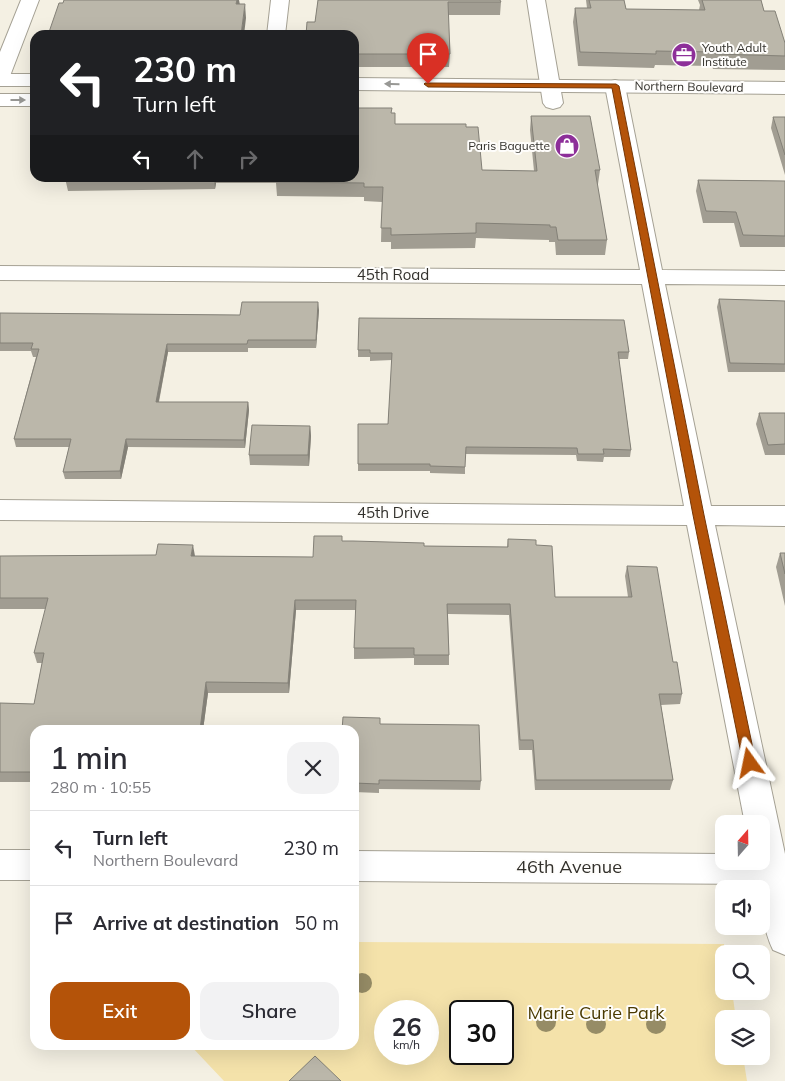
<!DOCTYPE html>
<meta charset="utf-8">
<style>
:root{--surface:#fff;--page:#f2f2f3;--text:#2b2b33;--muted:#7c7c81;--line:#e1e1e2;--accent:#b45309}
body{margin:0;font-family:Mulish,sans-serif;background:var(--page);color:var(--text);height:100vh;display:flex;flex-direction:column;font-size:19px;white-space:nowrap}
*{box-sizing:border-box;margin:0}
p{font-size:16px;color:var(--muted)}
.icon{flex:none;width:28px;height:28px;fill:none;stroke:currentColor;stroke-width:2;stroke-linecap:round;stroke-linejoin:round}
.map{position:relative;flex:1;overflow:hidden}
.details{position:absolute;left:30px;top:725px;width:329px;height:325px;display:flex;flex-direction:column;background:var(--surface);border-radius:15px;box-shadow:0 5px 20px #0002}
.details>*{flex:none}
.guide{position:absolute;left:30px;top:30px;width:329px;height:152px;border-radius:15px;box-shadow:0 5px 20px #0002;background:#202124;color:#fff;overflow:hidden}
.needle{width:32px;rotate:20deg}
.buttons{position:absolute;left:715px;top:815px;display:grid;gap:10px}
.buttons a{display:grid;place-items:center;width:55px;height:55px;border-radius:10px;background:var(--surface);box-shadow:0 5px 20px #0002;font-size:25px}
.speed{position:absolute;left:374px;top:1000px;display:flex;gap:10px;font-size:25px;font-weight:700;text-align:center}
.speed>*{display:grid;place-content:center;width:65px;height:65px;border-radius:50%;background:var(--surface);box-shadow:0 5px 20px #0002;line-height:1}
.speed small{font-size:12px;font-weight:400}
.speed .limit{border:2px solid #111;border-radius:8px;background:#fff;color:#111}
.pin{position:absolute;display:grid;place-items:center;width:42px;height:42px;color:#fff;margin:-51px -21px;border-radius:50% 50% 50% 0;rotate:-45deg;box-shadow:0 0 5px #0007}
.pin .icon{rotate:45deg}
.me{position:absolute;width:55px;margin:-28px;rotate:348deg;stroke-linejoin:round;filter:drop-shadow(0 0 4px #0008)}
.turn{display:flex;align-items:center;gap:18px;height:105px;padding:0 20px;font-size:22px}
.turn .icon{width:65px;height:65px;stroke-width:2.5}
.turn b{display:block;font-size:35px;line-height:42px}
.lanes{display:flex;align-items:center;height:48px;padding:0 20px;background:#0003;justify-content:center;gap:25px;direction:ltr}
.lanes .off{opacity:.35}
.round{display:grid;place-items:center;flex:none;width:52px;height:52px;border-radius:15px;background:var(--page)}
.head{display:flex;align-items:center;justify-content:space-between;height:85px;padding:0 20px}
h1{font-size:30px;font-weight:600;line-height:38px}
.button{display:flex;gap:10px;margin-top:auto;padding:10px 20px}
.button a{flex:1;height:58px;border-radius:15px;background:var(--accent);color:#fff;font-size:20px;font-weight:600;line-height:58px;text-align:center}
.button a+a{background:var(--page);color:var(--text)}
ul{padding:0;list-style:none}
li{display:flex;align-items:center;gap:15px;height:75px;padding:0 20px;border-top:1px solid var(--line)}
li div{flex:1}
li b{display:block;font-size:19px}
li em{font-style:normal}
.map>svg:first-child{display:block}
</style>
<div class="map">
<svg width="785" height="1081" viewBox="0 0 785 1081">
<rect width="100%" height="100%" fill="#f4f0e3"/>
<!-- green -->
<path fill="#f4e2aa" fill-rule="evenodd" d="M354,942L724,944L725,954H724V991H732L736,1019H724V1056H743L747,1081H224L190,1045H354ZM385,1011H428V1054H385ZM460,1011H502V1054H460Z"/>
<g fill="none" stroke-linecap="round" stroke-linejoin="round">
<defs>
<path id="minor" d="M21,0H39L10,76L7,80L0,82V52Z
M271,0H289L285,35H267Z
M527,0H545L563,103L560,107L553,109L546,107L543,103Z
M615,80L622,82L625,86L662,270L785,271V285L665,284L711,506H785V526L715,525L785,854V955L773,950C764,931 761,910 761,889H758L757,884L354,881V851L724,854V861H761V824H745L687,525L0,520V500L684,506L642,284L0,280V266L640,270L605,86L608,82Z
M0,850H35V880H0Z"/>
<path id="major" d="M0,74H35V86H0Z
M354,78L785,82V94L354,90Z
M0,94H35V106H0Z"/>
</defs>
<!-- minor casing -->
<use href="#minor" stroke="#a5a194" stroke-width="2"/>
<!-- major casing -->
<use href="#major" stroke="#a5a194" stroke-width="2"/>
<!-- minor -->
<use href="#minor" fill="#fff" fill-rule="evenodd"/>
<!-- major -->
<use href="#major" fill="#fff" fill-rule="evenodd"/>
</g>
<!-- trees -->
<g fill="#968c66">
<circle cx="362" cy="983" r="10"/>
<circle cx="546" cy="1022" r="10"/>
<circle cx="596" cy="1024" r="10"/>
<circle cx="656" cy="1024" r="10"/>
</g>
<!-- wall -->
<path fill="#a19d92" d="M318,0L501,2L500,15H448L450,54L449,67H354V35L315,22Z
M586,0H624L626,9L699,10L700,5L698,0H761L764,11L785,43V70L713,69L712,66L655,65L654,68L578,66L573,22L575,8H587Z
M392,113L395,124L466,127L482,170L534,171L530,130L531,116L600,170L598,184H597L607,240L605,255H556L555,242H549V240L476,238L475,248L391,249V242H381L382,202L364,201V197L277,196L276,183H216L215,189L68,191L65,178H354Z
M773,117H785V175L771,128Z
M698,180L785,181V247H740L734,223H703L696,191Z
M719,299L785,301V372H728L717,307Z
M319,310L316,348H248V352H168L159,402H248L249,410L245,448L128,447L121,479H65L63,472L69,447H16L14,439L36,357H33L31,351H0V313L240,315Z
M358,350L629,352L628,359H619L631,450L630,457H604L603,462L577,461L576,455L465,454V474L430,473V471H358V424H388L392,360L370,361V357H358Z
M759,413H785V455H765L756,424Z
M310,426L311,436L309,466L250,465L249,455Z
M508,539L536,545L555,597H628L625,576L627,566L673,662L682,694L680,704L661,705L673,780L670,790H535L532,750H519L509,615L448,614L449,655V665H414V658L354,659V648L356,610H296L289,693H208L203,730H35V782H0V703L34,704L42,663H37L34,653L46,609H0V556L313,557L342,541L424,546L507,547Z
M780,553H785V606L776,567Z
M380,724L481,781L480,790L379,789V793L354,792V730Z"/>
<!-- shaded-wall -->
<path fill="#838077" d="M237,0H239L240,5L236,4Z
M245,4L246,18L244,35H241Z
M214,178H216V183L215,189Z
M318,302L319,310L316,348V340Z
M167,344L168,352L157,410L156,402Z
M248,402L249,410L245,448L244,440Z
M310,426L311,436L309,466L308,455Z
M126,439L128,447L121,479L120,471Z
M193,545L195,556L193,567L191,556Z
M295,600L296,610L289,693L288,683Z
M206,682L208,693L203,730H200Z"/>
<!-- building -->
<path fill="#bbb7aa" stroke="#838077" d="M64,0H237L236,4H245L241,35H48L59,3H63Z
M318,0H500L501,2H448L450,54H354V35H306L307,22H315Z
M589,0H624L626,9L705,10L702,0H761L764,11H775L785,43V56L715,54V52L656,51V54L580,52L575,8H591Z
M354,108H392L391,113H395V124H466V127H478L482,170L537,171L531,116H590L600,170H595L607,240H558L556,227H550V225L476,223V233L391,235V228H381L383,187H364V183L276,182V178H354Z
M773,117H785V155Z
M698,180L785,181V236L743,235L736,212L706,211Z
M719,299L785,301V364L730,363Z
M242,302H318L316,340H248L247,344H167L156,402H248L244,440L126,439L120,471L63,472L71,439H14L39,349H31L33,343H0V313L240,315Z
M359,318L624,320L629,352H618L631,450L603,449L604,454H578L577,448L466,447L465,467L430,466V464H358V424H388L392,353H370V350H358Z
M759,413H785V444L768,445Z
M252,425L310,426L308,455H249Z
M314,536H342V541H353L424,543V546L508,547V539L536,540V545L552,546L555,597H632L627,566L657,567L673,662H677L682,694H659L673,780H536L533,740H520L510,604H447L449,655H414V648H354L356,600H295L288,683L206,682L200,730H35V772H0V703L34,704L44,653H34L48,598H0V556L156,555L158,544L193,545L191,556L313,557Z
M780,553H785V574Z
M343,717L380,718V724L479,725L481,781L379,780V784L354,783V730H342Z
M315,1056L341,1081H289Z"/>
<!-- one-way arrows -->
<defs><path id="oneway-solid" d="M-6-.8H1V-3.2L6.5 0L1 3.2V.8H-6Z" transform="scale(1.25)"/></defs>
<g fill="#989895">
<use href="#oneway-solid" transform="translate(392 84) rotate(-179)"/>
<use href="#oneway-solid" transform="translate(18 100)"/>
</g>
<!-- route -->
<path fill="#b45309" stroke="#753606" d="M425,83L616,84L619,86L704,515L756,763L754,767L750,769L745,767L743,763L693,515L612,88L428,87L424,84Z"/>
<!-- icons -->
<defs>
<symbol id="office-disc" viewBox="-11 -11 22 22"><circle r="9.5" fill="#8d2f99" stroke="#fefdfb"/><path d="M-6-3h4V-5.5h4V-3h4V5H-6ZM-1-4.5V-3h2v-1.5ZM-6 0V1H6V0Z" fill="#fff"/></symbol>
<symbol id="shop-disc" viewBox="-11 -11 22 22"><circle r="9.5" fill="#8d2f99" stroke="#fefdfb"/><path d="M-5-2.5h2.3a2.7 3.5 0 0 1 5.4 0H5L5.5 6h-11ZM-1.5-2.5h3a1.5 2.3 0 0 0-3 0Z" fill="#fff"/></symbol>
</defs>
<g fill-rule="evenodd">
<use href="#office-disc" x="670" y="41" width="28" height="28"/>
<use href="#shop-disc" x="553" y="132" width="28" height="28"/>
</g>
<g text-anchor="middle" stroke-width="4" stroke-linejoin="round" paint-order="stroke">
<!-- far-poi labels -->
<g font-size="12" fill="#32302b" stroke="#fefdfb" text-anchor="start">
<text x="702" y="52">Youth Adult<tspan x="702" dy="14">Institute</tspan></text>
<text x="550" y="150" text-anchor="end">Paris Baguette</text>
</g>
<!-- far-street labels -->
<g font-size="12" fill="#32302b" stroke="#fefdfb">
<text transform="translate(689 87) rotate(1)" y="4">Northern Boulevard</text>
</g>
<!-- street labels -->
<g font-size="15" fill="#32302b" stroke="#fefdfb">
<text x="393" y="280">45th Road</text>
<text x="393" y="518">45th Drive</text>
</g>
<!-- near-street labels -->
<g font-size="18" fill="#32302b" stroke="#fefdfb">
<text x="569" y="873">46th Avenue</text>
</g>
<!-- near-park labels -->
<g font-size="18" fill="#4a3a00" stroke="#fefdfb">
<text x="596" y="1019">Marie Curie Park</text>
</g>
</g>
</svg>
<div class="buttons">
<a><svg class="needle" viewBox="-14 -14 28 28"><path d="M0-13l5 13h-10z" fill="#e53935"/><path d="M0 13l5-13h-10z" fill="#7c7c81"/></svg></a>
<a><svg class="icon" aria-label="sound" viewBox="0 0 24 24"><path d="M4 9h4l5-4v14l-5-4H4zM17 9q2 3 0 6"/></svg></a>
<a><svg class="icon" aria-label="search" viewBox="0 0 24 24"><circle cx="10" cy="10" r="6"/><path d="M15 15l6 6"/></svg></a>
<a><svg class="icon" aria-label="layers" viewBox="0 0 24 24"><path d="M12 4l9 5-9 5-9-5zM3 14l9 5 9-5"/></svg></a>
</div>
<div class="speed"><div>26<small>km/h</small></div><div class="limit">30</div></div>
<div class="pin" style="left:428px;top:84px;background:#d93025"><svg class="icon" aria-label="arrive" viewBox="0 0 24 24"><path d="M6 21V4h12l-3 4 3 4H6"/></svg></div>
<svg class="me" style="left:750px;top:763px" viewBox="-20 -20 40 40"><path d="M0-17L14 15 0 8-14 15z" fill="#b45309" stroke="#fff" stroke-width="4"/></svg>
<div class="guide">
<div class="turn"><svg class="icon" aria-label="left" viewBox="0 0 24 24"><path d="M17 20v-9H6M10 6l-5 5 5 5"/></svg><div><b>230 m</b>Turn left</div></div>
<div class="lanes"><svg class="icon" aria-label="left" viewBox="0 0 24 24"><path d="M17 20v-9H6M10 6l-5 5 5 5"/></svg><svg class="icon off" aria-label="ahead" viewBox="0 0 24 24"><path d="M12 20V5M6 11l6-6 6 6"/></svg><svg class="icon off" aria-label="right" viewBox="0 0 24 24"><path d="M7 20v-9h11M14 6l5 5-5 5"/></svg></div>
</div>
<section class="details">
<div class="head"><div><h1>1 min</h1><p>280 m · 10:55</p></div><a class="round"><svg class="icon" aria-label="close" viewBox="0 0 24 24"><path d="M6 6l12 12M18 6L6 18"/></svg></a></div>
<ul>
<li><svg class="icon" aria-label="left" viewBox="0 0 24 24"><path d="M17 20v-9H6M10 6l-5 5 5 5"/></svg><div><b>Turn left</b><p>Northern Boulevard</p></div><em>230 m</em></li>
<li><svg class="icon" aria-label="arrive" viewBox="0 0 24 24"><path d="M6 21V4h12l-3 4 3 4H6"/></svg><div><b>Arrive at destination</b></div><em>50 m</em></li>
</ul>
<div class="button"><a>Exit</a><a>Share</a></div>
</section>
</div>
